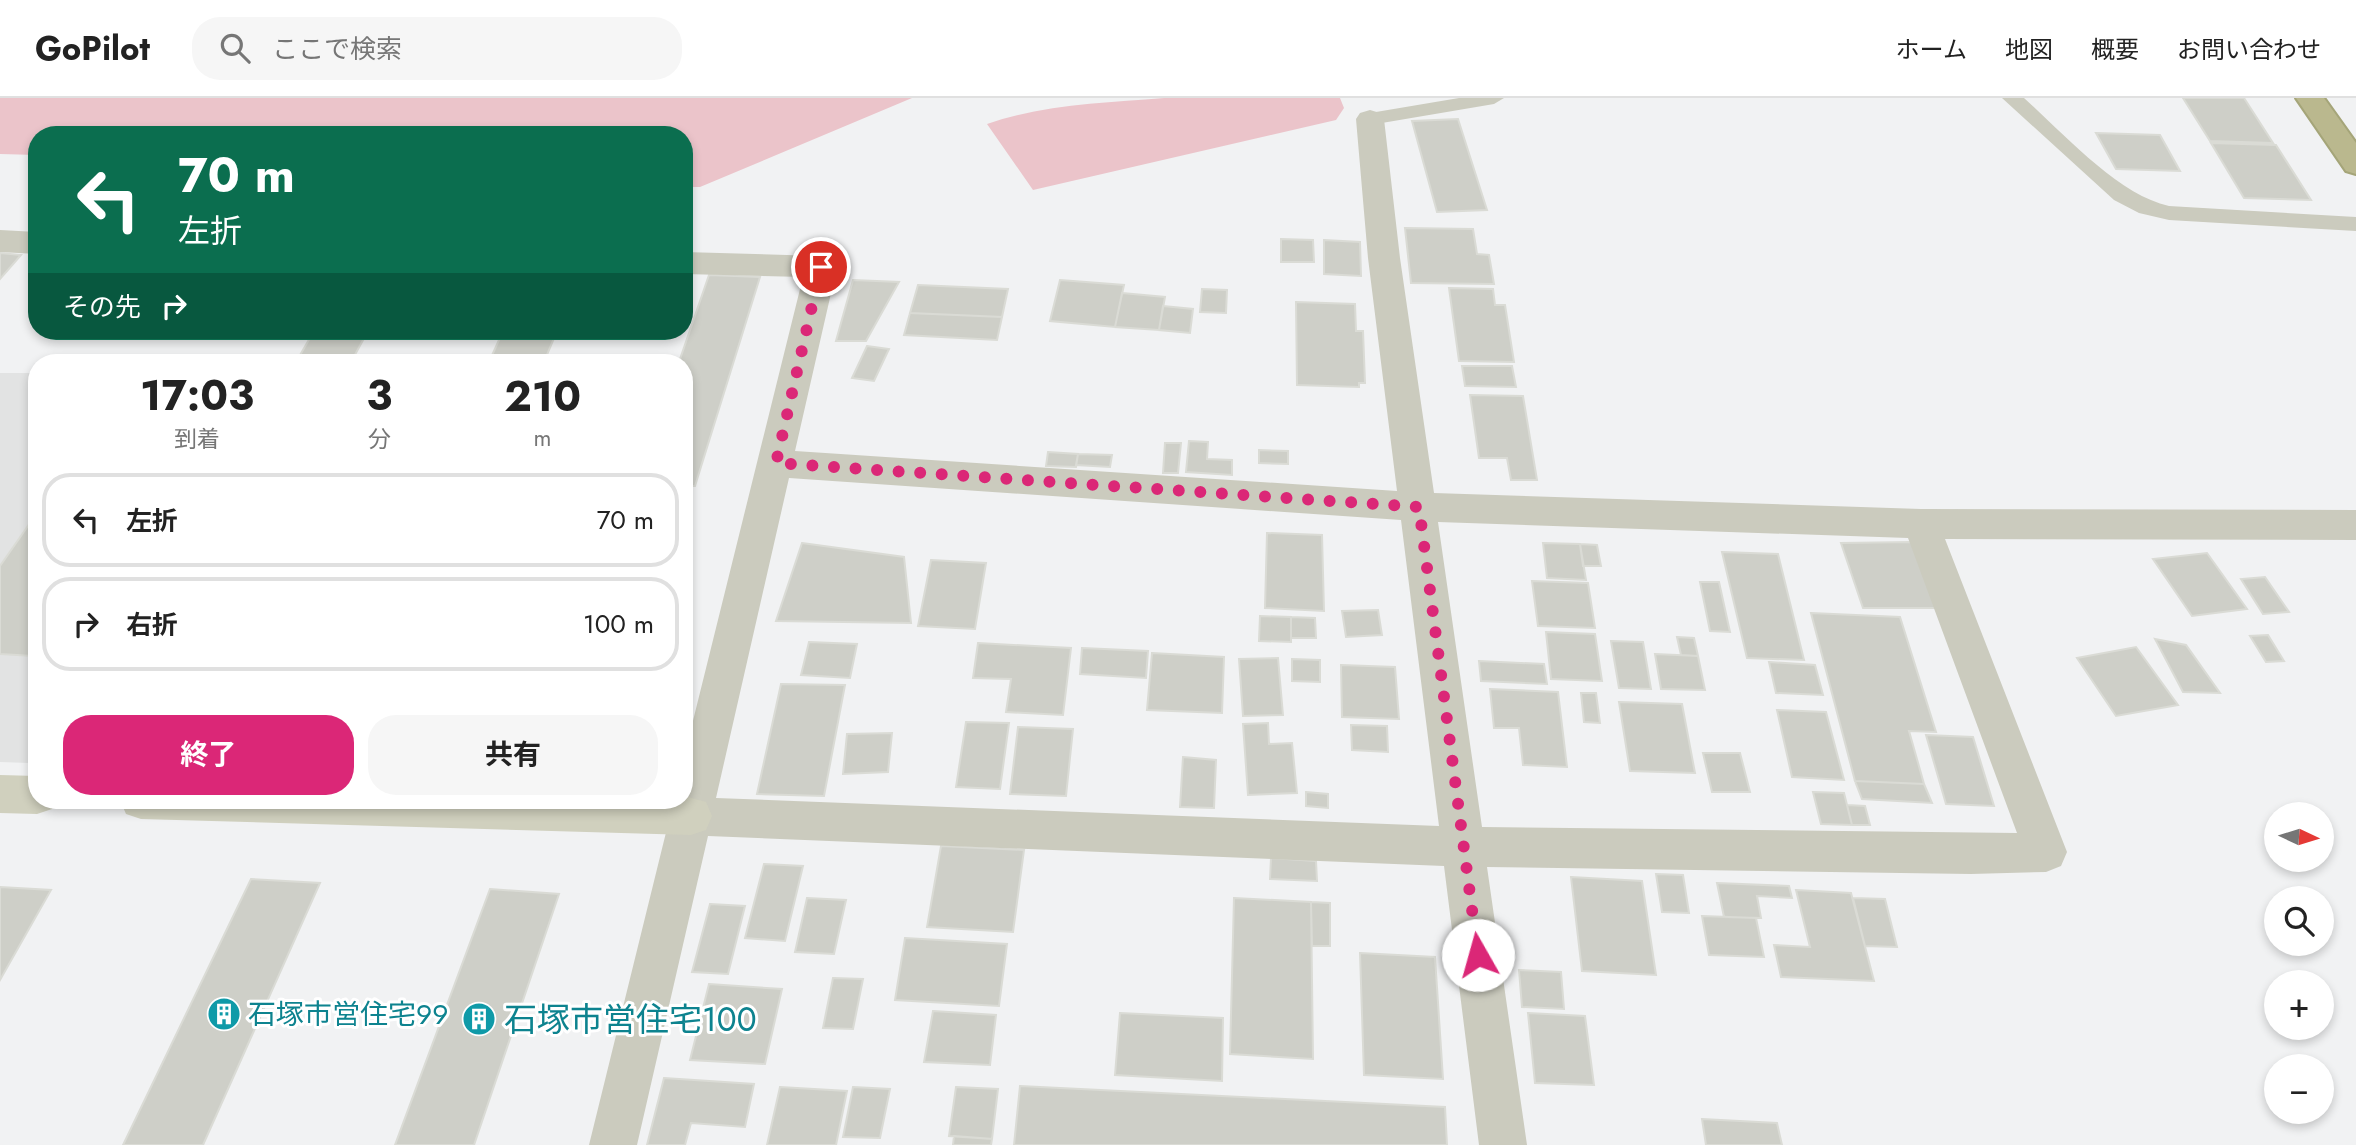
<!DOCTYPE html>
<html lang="ja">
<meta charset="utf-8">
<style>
:root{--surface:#fff;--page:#f6f6f6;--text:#222;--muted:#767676;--line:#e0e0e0;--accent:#db2777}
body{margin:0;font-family:Jost,"Noto Sans JP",sans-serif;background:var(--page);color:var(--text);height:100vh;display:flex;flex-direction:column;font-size:26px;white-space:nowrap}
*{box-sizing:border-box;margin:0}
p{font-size:23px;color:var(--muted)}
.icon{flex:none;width:38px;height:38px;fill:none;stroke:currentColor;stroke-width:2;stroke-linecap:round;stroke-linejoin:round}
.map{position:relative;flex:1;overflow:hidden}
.sheet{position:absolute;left:28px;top:256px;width:665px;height:455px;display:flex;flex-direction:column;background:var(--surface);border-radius:28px;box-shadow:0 4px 10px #0003}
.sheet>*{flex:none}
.top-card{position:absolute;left:28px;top:28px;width:665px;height:214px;border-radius:28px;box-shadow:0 4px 10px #0003;background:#0b6e4f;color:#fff;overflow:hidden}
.needle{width:46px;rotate:94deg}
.tools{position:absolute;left:2264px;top:704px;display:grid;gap:14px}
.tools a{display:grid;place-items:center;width:70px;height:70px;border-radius:50%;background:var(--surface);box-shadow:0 4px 10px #0003;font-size:35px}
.pin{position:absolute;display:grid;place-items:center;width:60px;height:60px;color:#fff;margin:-30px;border:4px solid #fff;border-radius:50%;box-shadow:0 2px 7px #0007}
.me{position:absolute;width:77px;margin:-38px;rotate:353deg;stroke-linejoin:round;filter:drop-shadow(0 0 5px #0008)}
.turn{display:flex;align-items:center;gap:24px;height:147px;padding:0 35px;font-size:32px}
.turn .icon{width:91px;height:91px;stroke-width:2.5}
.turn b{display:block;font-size:49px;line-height:60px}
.then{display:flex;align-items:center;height:66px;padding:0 35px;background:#0003;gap:14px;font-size:26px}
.eta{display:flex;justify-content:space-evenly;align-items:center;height:119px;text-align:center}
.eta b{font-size:42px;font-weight:700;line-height:49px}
.action{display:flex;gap:14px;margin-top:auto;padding:14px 35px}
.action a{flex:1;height:80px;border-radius:28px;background:var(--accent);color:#fff;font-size:28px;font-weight:700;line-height:80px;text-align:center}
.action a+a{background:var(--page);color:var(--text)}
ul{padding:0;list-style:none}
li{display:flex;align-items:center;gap:21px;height:94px;margin:0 14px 10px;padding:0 21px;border:4px solid var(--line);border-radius:28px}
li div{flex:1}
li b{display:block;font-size:26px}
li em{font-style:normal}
header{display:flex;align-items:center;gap:42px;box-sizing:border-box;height:98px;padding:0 35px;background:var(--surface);border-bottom:2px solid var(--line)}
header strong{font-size:33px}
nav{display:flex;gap:38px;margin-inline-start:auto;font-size:24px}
.search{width:490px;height:63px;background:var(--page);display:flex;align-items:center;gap:18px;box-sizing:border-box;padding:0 24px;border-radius:28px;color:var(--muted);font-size:26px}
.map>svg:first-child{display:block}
</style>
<header>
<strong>GoPilot</strong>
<div class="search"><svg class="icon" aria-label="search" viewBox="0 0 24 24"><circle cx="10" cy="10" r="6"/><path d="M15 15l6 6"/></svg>ここで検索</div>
<nav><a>ホーム</a><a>地図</a><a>概要</a><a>お問い合わせ</a></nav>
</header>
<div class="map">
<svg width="2356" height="1047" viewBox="0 0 2356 1047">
<rect width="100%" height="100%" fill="#f1f2f3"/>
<!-- education -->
<path fill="#e2e3e3" d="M0,275H37V652L29,665L0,664Z"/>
<!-- green -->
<path fill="#ebc4ca" d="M0,0H912L700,89H684V37H37V57L0,56Z
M1164,0H1340L1344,10L1336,22L1033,92L987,26C1044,6 1105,5 1164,0Z"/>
<!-- building -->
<path fill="#cecfc8" stroke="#dadbd5" stroke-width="2" d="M2183,0H2244L2273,45L2210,43Z
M1458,21L1487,112L1437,114L1412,23Z
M2096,35L2160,37L2180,73L2116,71Z
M2211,45L2276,47L2311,102L2244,100Z
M1405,130L1473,131L1477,156L1489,157L1494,186L1411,185Z
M1281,141L1313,142L1314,164H1281Z
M1324,142L1360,144L1361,178L1324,176Z
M0,155L21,157L0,181Z
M709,177L760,179L695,388H684V264H679Z
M853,182L899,184L866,243H836Z
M1060,182L1124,187L1115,229L1050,223Z
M918,187L1008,191L1002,219L910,215Z
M1449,190L1493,191L1495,207H1505L1514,264L1459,263Z
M1202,191L1227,192L1226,215L1200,214Z
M1122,195L1165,199L1159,232L1115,229Z
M1296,204L1355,206L1356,233H1363L1365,285H1359V289L1297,287Z
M1163,208L1193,211L1190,235L1159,232Z
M910,215L1002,219L997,242L904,237Z
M314,233H368L351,264H296Z
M503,233H557L544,264H489Z
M867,248L889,251L874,283L852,280Z
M1462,268H1512L1516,289L1465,288Z
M1470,297L1523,298L1537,382H1511L1507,360H1479Z
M1189,343L1208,344L1207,361L1232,362V377L1186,374Z
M1165,345H1181L1178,375H1163Z
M1259,352L1288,353V366L1259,365Z
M1048,354L1078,356L1076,369L1046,368Z
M1078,356L1112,357L1110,369L1076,367Z
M37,415V551L33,558L0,556V468Z
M1267,435L1322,437L1324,513L1265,510Z
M1913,444L1942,510H1863L1841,445Z
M802,445L904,459L911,525L776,523Z
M1543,445L1580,446L1586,482L1547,480Z
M1580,446L1597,447L1601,468H1583Z
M1722,454L1778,456L1804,562L1747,560Z
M2207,455L2247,511L2192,518L2153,461Z
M931,462L986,465L975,531L918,528Z
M2265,479L2289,514L2263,516L2241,481Z
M1532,483L1588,485L1595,530L1538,528Z
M1700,484H1719L1730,534L1710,533Z
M1378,512L1382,537L1346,539L1342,513Z
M1811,515L1900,519L1936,634L1909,633L1924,686L1855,683Z
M1260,518L1291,519V544L1259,543Z
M1291,519L1315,520L1316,540H1291Z
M1546,534L1595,536L1602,583L1551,581Z
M2268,537L2284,563L2266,564L2250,538Z
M1677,539L1694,540L1698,558L1681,557Z
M2155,541L2186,547L2220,595L2183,594Z
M1611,543L1643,544L1651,591L1619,590Z
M809,544L857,546L850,580L801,577Z
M978,545L1071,550L1063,617L1006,614L1011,581L973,580Z
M2136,549L2178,607L2116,618L2077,560Z
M1082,550L1148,553L1146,580L1080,576Z
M1152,555L1224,559L1222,615L1147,612Z
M1655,556L1698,558L1705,592L1661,591Z
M1278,560L1283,617L1243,618L1239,561Z
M1292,561L1320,562V584L1292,583Z
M1479,563L1544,566L1547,586L1481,583Z
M1769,564L1815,567L1823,597L1776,595Z
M1341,567L1395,569L1399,621L1342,619Z
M781,586L845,587L824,698L757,696Z
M1490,591L1558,594L1567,669L1523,667L1519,630H1494Z
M1581,595H1596L1600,625L1584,624Z
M1619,604L1682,606L1695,675L1630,673Z
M1777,612L1826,614L1844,682L1792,679Z
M966,624L1009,625L1000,691L956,689Z
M1268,625L1269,646L1292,645L1297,695L1248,697L1243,626Z
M1351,627L1387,628L1388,654L1352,652Z
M1018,629L1073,631L1066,698L1010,696Z
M892,635L888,674L843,676L847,636Z
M1926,637L1973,639L1994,708L1946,706Z
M1703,655H1740L1750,694H1712Z
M1183,659L1216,662L1214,710L1180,709Z
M1855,683L1924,686L1932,705L1862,701Z
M1306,694L1328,696V710L1306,708Z
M1813,694L1844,695L1852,727L1821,726Z
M1847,707L1865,708L1870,727H1852Z
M941,748L1024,752L1013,834L927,829Z
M1271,760L1316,763L1317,783L1270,781Z
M764,766L803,768L785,843L745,840Z
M1656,776L1683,777L1689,815L1662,814Z
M1571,779L1642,783L1656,877L1582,873Z
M251,781L320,785L203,1047H123Z
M1717,785L1789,788L1792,800L1757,798L1761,820L1724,819Z
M0,789L51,792L0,882Z
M490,791L559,796L474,1047H395Z
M1796,792L1851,795L1874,883L1781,879L1774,847L1810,849Z
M807,800L846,802L834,856L795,854Z
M1234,800L1311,804L1313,961L1230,956Z
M1853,800L1885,801L1897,849L1865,848Z
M1311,804L1330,805V848H1312Z
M710,806L745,808L728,876L692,874Z
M1702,818L1756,820L1764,859L1709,857Z
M905,840L1007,846L999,908L895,902Z
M1360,855L1435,859L1443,981L1364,977Z
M1519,872L1561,874L1564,911L1522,909Z
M833,880L863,881L853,931L823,930Z
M709,886L782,891L765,966L690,962Z
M933,913L996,917L990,967L924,964Z
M1120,915L1223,920L1222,983L1115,977Z
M1528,915L1585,918L1594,987L1535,985Z
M664,980L754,986L745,1029L691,1025L685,1047H647Z
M1020,988L1445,1009L1447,1047H1014Z
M780,989L847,993L836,1047H767Z
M853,989L890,991L880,1040L843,1039Z
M956,989L998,991L992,1041L949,1038Z
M1702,1021L1777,1025L1782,1047H1706Z
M954,1038L992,1041L991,1047H953Z"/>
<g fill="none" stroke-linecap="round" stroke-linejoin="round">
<defs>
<path id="highway" d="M2296,0H2324L2356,45V76L2346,73Z"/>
</defs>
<!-- highway casing -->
<use href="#highway" stroke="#a5a579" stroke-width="4"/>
<!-- lane -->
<path fill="#cbcbbe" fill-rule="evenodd" d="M1459,0H1504L1494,6L1370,27L1363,25L1360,21L1363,17L1370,15Z
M2002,0H2024C2063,35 2118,97 2169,108L2356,119V133L2169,122L2139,115L2114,102Z"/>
<!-- street -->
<path fill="#cbcbbe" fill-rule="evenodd" d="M1370,12L1380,15L1384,21L1400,160L1434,395L1921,411L2356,412V442L1945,441L2067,754L2061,768L2046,774L1971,776L1487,769L1527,1047H1479L1444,768L708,738L637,1047H589L674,702H684V659L803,179L684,176V154L821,158L832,161L837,169L795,353L1397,393L1368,160L1356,21L1360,15ZM789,380L1401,422L1439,728L716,700ZM1438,424L1908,440L2017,735L1482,729Z
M0,132L37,134V156L0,154Z"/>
<!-- secondary -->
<path fill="#d0d0be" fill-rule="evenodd" d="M0,677L37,678V702H56L52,711L37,716L0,715Z
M684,698L706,704L712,718L706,732L691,737L141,721L126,716L120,702H684Z"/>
<!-- highway -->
<use href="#highway" fill="#bab88e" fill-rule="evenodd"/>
</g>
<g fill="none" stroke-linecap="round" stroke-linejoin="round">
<!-- route -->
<path stroke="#db2777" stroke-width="12" stroke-dasharray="0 21.6" d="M821,169L776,365L1419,409L1478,857"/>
</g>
<!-- icons -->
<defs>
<symbol id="building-disc" viewBox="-11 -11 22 22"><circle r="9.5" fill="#0f9aa8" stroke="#fff"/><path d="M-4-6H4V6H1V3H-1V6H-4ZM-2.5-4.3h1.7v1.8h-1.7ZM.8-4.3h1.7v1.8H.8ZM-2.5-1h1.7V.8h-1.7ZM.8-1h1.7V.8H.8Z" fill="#fff"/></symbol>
</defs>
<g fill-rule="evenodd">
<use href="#building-disc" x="205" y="897" width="38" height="38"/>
<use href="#building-disc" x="460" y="902" width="38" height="38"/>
</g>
<g text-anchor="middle" stroke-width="6" stroke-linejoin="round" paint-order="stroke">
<!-- culture labels -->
<g font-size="28" fill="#0d838f" stroke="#fff" text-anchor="start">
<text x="248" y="926">石塚市営住宅99</text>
</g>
<!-- near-culture labels -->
<g font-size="33" fill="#0d838f" stroke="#fff" text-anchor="start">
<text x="504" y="933">石塚市営住宅100</text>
</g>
</g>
</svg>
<div class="tools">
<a><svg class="needle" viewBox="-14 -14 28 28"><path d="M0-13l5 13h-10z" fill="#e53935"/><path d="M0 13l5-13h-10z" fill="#767676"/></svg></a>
<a><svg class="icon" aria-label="search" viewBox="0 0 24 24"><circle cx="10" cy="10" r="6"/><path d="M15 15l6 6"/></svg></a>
<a>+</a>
<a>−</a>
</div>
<div class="pin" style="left:821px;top:169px;background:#d93025"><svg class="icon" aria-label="arrive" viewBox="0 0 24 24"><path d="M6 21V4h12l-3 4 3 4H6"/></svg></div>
<svg class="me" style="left:1478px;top:857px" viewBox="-20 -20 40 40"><circle r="19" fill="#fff"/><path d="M0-13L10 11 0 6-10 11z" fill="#db2777"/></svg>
<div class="top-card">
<div class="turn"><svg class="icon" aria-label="left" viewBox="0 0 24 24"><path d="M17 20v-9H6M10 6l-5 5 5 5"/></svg><div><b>70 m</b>左折</div></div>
<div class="then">その先<svg class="icon" aria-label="right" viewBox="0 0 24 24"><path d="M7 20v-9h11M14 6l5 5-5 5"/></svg></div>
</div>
<section class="sheet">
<div class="eta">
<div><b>17:03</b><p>到着</p></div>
<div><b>3</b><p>分</p></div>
<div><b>210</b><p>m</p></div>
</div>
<ul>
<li><svg class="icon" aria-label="left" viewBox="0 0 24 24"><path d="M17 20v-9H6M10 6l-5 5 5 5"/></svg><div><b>左折</b></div><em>70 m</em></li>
<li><svg class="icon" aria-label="right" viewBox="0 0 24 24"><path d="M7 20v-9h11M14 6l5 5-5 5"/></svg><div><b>右折</b></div><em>100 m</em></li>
</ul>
<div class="action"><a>終了</a><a>共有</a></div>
</section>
</div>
